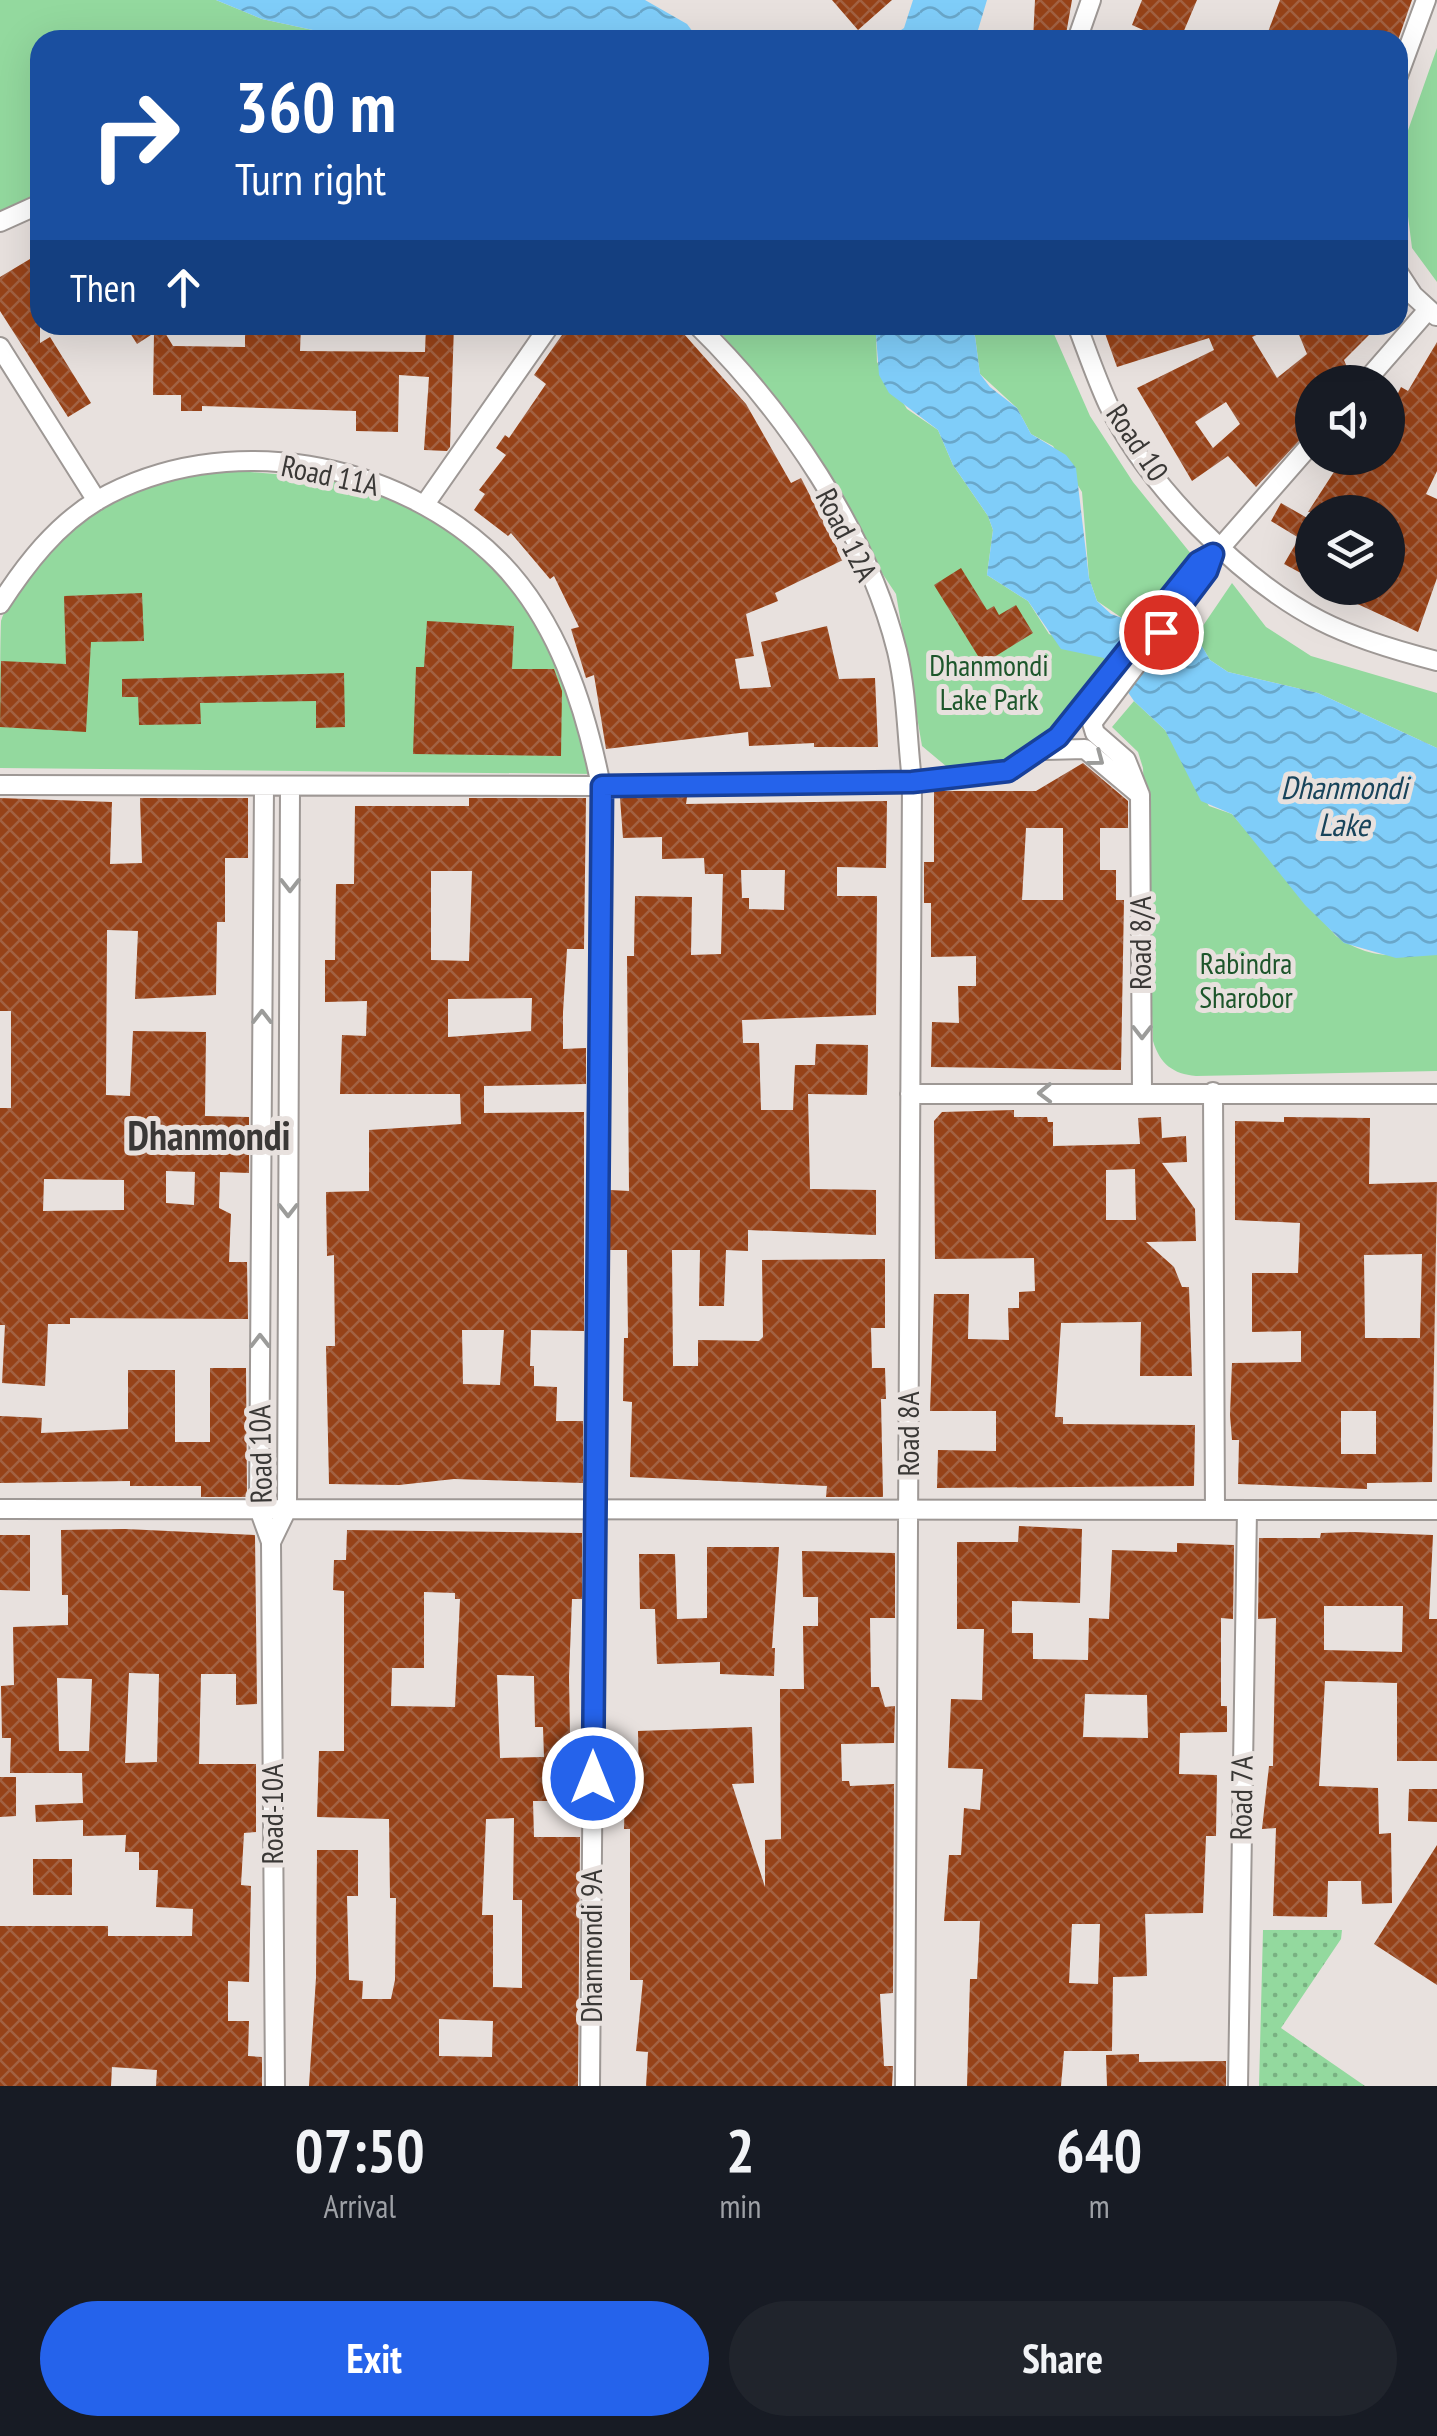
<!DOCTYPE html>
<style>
:root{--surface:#171b24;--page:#20242c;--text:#f1f3f6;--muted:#9ea1a6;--accent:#2563eb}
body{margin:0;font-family:"PT Sans Narrow",sans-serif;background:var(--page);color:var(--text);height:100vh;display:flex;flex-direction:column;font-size:38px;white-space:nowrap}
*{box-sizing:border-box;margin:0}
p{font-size:32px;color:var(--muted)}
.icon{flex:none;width:55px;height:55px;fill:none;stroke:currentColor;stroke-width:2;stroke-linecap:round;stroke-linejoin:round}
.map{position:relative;height:2086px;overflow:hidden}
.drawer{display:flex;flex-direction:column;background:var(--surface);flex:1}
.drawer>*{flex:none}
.hud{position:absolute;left:30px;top:30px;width:1378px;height:305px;border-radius:30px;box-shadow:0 10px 40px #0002;background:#1a4fa0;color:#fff;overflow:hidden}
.fabs{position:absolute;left:1295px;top:365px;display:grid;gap:20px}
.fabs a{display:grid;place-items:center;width:110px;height:110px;border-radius:50%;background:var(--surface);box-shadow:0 10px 40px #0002;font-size:50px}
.pin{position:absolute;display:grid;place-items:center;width:85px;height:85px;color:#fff;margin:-42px;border:5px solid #fff;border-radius:50%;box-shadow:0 2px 10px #0007}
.me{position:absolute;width:110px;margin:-55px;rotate:0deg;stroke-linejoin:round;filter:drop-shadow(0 0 8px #0008)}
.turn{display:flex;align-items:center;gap:35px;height:210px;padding:0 40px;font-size:45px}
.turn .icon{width:130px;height:130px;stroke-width:2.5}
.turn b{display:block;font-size:70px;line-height:85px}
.then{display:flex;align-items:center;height:95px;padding:0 40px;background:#0003;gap:20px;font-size:38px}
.eta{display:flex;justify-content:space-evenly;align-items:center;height:170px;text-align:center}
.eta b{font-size:60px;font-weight:800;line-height:70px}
.action{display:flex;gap:20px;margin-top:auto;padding:20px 40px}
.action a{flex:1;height:115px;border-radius:60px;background:var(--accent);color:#fff;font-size:40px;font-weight:800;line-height:115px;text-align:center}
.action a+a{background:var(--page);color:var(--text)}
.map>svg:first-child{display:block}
</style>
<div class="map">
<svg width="1437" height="2086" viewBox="0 0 1437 2086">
<defs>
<pattern id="grass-dots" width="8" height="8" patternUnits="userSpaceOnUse" patternTransform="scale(2.5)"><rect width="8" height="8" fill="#93d99e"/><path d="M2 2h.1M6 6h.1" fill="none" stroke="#79b182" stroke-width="1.8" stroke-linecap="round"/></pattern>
<pattern id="water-waves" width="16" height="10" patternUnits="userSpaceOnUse" patternTransform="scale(2.5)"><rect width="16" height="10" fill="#7fcdf9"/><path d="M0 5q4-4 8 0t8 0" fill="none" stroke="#69a7ca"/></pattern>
<pattern id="building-cross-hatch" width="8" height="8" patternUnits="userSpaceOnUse" patternTransform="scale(2.5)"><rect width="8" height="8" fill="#964218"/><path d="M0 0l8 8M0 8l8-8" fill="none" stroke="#a26243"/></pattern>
</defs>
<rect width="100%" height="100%" fill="#e8e1de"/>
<!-- grass -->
<path fill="url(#grass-dots)" d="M1263,1930H1342L1341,1939L1281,2028L1365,2086H1259Z"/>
<!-- park -->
<path fill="#93d99e" d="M0,0H216L262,19L359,40H40V210L0,227Z
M1437,48V282L1412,248L1400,153Z
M716,325H868L876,335L877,362L907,409L938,430L953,465L988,516L993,530L987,575L1028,601L1049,634L1104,657L1112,667C1061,727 1037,763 953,772L922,746L896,594Z
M965,325H1050L1090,416L1133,482L1192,555L1143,616L1122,618L1097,601L1089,578L1082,492L1053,446L1031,434L1017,408L980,374L975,336Z
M227,470L358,481L435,520L469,545L516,588L551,644L596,774L0,768C0,736 0,646 1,621C4,610 14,598 21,588C65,517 144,475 227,470Z
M1232,583L1266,627L1311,656L1437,693V748L1318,693L1228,672L1210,660L1196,636Z
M1134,701L1165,730L1209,806L1232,814L1336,936C1374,962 1395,954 1437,955V1071L1196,1076C1173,1074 1160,1064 1153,1041L1143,768L1138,752L1112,727Z"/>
<!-- water -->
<path fill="url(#water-waves)" d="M216,0H645L687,24L699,40H359L262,19Z
M913,0H987L975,40H886L904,28Z
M868,325H965L975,336L980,374L990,387L1017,408L1031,434L1066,455L1076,468L1089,578L1097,601L1111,614L1122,618L1154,615L1196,636L1210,660L1228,672L1318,693L1437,748V955L1396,958L1344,943L1305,905L1232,814L1201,801L1165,730L1134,701L1104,658L1061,649L1028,601L987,575L993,530L988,516L953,465L938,430L889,393L879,375L876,335Z"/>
<!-- building -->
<path fill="url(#building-cross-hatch)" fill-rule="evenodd" d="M832,0H892L858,30Z
M1035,0H1072L1065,40H1033Z
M1142,0H1197L1180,40H1166L1132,25Z
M1280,0H1412L1398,40H1265Z
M40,253V343L50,337L91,403L68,417L0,311V277Z
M125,325H167L162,328L173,346L245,347V325H301L300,351L425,352L426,325H454L450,447L447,451L424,450L429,377L399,375L398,432L356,431V411L202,406V411H181V395H153L154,333L137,344Z
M569,325H676L746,404L791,483L801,478L843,560L775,593L778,601L746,614L754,656L735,659L740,689L771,687L761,642L827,626L839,679L875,678L878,747H814V743L749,746L748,732L606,749L594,675L586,678L571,629L579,627L554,576L550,579L511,533L508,536L474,510L485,494L479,490L506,455L496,448L505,435L509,438L546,384L534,375Z
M1102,325H1279L1252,337L1277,378L1307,354L1295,325H1379L1344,360L1353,382H1312V427L1256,487L1228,456L1192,481L1137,388L1214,350L1209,338L1117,367ZM1226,402L1240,424L1213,448L1195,422Z
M1437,342V471L1426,494L1437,499V578L1418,632L1351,601L1357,588H1388V512H1308L1343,458H1388V414L1401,387L1408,391Z
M1281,503L1309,519L1312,514V579L1284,564L1299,538L1271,521Z
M961,568L987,610L994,606L999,615L1016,605L1033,633L983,664L934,585Z
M142,593L144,641L91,642L86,732L0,727L1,661L66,664L64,596Z
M427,621L514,626L512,669H554L562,691L561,756L413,754L416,667H424Z
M344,673L345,727L316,728V701L200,703L201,724L139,725L138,697H122V679Z
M1083,763L1128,801V828H1100V870H1116V900H1124L1121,1070L931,1067L932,1022L959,1023L958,986H976V956L931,957V903H924V862H934V791H1036ZM1026,828H1063V900H1022Z
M687,797L686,804L887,801L886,868L837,867V896H877L876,1015L742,1020L743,1043H759L761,1110H793L795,1065H815L816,1044L868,1045L867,1095L808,1094L810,1189L876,1190V1235L748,1230V1251L726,1250L724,1306H699L700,1250H672L673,1366H698V1340L759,1341L763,1337L762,1260L885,1259V1328H871L872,1368H885L886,1399H881L883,1497H826L827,1486L630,1477L632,1402L623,1401L624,1338H628L627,1250H610V1190L629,1191L627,956H634L635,896L692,897L691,955L721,954L723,874H705L704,858L662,859V837L623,838L620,798ZM741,870H785L784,910L749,909V898H742Z
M0,798L112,802L110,864L142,863L140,798H248V858H225V922H217L216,995L135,999L138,931L107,930L106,1095L130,1096L133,1031L206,1032L205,1116L249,1117V1173L220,1172L219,1208L231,1214L229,1262H247L248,1319L70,1318V1324H48L45,1386L2,1383L5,1325H0V1108H11V1011H0ZM166,1171L195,1172L194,1205L166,1203ZM44,1179L124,1180V1210L43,1211Z
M469,798H586L584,949H567L563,1012V1049L586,1048V1084L484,1086V1113L584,1112V1331L531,1330L530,1366H534V1386L557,1387L556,1421H583V1483L454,1479L399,1485L329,1484L326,1346H335L334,1255L327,1256L326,1192L369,1191V1130L461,1124L460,1094H340L342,1035L366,1036L367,1001L325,1002V960H335L336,884H354L355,806H469ZM431,871H472L469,961L431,960ZM532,998L531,1031L448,1037V999ZM462,1330H504L500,1385L463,1384Z
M1014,1110V1117H1047L1048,1122H1053V1146L1140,1144L1138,1118L1161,1117L1162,1138L1186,1136L1187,1162L1162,1163L1195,1209L1196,1241L1146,1242L1174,1267L1182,1287H1189L1192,1376H1140L1141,1322L1061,1323L1055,1417H1063V1424L1195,1425L1194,1486L937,1488L938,1450L996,1451V1411H930L934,1294H969L968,1339L1009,1340L1008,1308H1019V1292L1035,1291L1034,1258L935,1259L934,1121L942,1112ZM1135,1169L1136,1220H1106V1170Z
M1284,1117L1370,1118L1369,1184L1437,1182L1432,1482L1367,1483V1489L1238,1484L1239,1440H1232L1230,1415L1232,1363L1301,1362V1331L1252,1332V1273H1298L1300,1223L1235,1220V1121L1284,1122ZM1422,1254L1420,1338H1365L1364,1255ZM1341,1411H1376V1454H1341Z
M210,1368H246L247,1497H201V1486H130V1481L0,1483V1416L42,1418L41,1433L128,1429V1370H175V1442H210Z
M1019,1526L1082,1529L1080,1603L1012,1601V1633H1033V1659L1088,1660L1089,1618L1109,1619L1112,1550L1177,1552V1543L1234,1545L1233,1619L1221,1618V1706H1227V1732L1180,1733L1179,1774L1217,1775L1216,1836H1206L1203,1913L1145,1914L1147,1976L1113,1977L1112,2051H1064L1061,2086H967L970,1979H977L980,1921H944L949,1855H961L964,1808L980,1810L983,1769L948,1768L951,1699L982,1700L984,1629H957V1542H1018ZM1085,1694L1147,1695L1148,1738L1083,1737ZM1072,1924H1100L1098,1984L1069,1983Z
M125,1529L255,1535L257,1704L236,1705V1674H201L199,1764H256V1832L244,1833L241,1885L251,1886L249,1982L228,1981V2021H249L248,2056L262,2057V2086H156L157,2070L112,2067L111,2086H0V1926H108V1936H192L193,1909L156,1907L158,1870H139V1852H125L126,1835L83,1836V1820L36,1822L35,1805L83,1803L82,1773H10L11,1738H2L1,1686L14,1685L13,1627L68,1625V1595H62L61,1530ZM129,1673L159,1674L157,1762L125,1763ZM57,1678L92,1679L89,1751H59Z
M347,1530L582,1533V1599H572L569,1677L570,1737H580V1801H533L534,1837H580L578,2086H309L316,1978L317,1850H358V1896H347L349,1980L363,1981L362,1999H391L395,1980L396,1898H390L389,1819L317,1817L319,1751H344V1591L333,1590L334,1560H346ZM424,1592L455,1593V1599H460L455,1707L391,1706L392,1668H424ZM497,1675L534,1676L535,1727H543L544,1757L500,1758ZM514,1818L513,1900H522V1988L493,1987V1915H482L486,1819ZM439,2019L493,2021L492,2057L439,2056Z
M1353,1532L1433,1535L1429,1619H1437V1761H1397V1683L1325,1681L1319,1786L1378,1788L1379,1834L1391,1833L1392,1903L1362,1904L1361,1881H1328L1327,1917L1273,1916L1276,1828L1262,1829L1269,1766H1273L1276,1618L1258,1619L1259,1538H1320L1321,1533ZM1324,1606H1403L1402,1652L1324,1650Z
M0,1535H30V1591L0,1590Z
M707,1547H779L772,1648H775L774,1676L720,1674V1662L657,1664L655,1609H640L639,1554H675L677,1619L707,1618Z
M802,1551L895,1553V1618H870L871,1687H879L885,1707L895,1706L894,1743L841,1744L842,1781H849L850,1786L894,1784L893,1993L880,1994L884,2066H893L892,2086H646L648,2052L636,2051L643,1980H630V1829H624L625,1792H639L638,1731L752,1727L754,1783L732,1784L765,1887V1840L781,1839L780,1689H804L803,1626H818V1597H803Z
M0,1777H16V1816L0,1817Z
M1409,1789H1437V1822L1408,1821Z
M1437,1845V1985L1374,1944Z
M33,1859H72V1895H33Z
M1139,2054V2062L1226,2061V2086H1107L1106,2055Z"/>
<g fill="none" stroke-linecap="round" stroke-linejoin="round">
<defs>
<path id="minor" d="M1077,40L1091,0
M1398,76L1426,0
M0,222L40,204
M1398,272L1413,295L1436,316
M697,325C785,411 867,531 897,651C907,693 907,739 912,781L905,2086
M1077,325C1087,351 1096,378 1108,404C1147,485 1241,580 1321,621C1356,639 1398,651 1437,661
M0,347L97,501
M1365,382L1427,311
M425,504L550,325
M0,604C26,564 56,525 98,500C225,428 398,460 499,561C558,621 585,706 601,786L590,2086
M1045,750L1085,749L1140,795
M0,785L601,786L912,781L1008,771L1058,737L1198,561L1221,547L1312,443
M264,786L259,1509L271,1542L275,2086
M1142,1091L1140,795L1126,760L1095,733L1092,723L1207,571L1213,555
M1213,1092L1215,1510
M910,1094H1437
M0,1509L1437,1510
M271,1542L287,1509L290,787
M1238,2086L1247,1510"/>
</defs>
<!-- minor casing -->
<use href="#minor" stroke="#9e9895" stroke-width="22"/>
<!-- minor -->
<use href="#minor" stroke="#fff" stroke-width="18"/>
</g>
<!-- one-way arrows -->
<defs><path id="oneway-chevron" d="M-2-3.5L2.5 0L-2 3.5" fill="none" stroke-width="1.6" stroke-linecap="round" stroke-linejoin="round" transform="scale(2.5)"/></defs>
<g stroke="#9c9c9a">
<use href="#oneway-chevron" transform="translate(1097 759) rotate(37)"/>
<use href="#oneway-chevron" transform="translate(290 885) rotate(90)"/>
<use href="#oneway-chevron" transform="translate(262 1017) rotate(-90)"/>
<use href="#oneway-chevron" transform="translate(1142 1032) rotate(90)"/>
<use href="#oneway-chevron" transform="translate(1045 1093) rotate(179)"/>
<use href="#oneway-chevron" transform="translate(288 1210) rotate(90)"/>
<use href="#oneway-chevron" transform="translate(260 1341) rotate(-90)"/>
</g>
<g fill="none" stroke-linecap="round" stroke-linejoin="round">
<defs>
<path id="route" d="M593,1778L602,786L912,782L1008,771L1058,737L1198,562L1213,554L1207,571L1161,632"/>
</defs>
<!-- route casing -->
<use href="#route" stroke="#184099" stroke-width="25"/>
<!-- route -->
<use href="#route" stroke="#2563eb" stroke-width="18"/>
</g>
<g text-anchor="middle" stroke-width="10" stroke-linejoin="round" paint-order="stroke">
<!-- street labels -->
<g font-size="30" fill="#3a3836" stroke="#e8e1de">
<text transform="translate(1137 443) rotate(56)" y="10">Road 10</text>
<text transform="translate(330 476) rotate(12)" y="10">Road 11A</text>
<text transform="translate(846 535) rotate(63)" y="10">Road 12A</text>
<text transform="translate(1141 943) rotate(-90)" y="10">Road 8/A</text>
<text transform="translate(909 1434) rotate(-90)" y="10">Road 8A</text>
<text transform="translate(261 1454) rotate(-91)" y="10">Road 10A</text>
<text transform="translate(1242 1798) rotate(-89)" y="10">Road 7A</text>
<text transform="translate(273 1814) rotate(-90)" y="10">Road-10A</text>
<text transform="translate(592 1946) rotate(-90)" y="10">Dhanmondi 9A</text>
</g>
<!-- park labels -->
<g font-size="30" fill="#1d562b" stroke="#e8e1de">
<text x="989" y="676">Dhanmondi<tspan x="989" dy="34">Lake Park</tspan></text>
<text x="1246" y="974">Rabindra<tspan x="1246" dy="34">Sharobor</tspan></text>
</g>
<!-- water labels -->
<g font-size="32" font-style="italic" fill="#18445b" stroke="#e8e1de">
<text x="1344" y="799">Dhanmondi<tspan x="1344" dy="37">Lake</tspan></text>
</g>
<!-- district labels -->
<g font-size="40" font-weight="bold" fill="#3a3836" stroke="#e8e1de">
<text x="209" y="1150">Dhanmondi</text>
</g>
</g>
</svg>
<div class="fabs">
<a><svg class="icon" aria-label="sound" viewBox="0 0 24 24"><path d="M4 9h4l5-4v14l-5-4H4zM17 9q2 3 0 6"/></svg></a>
<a><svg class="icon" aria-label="layers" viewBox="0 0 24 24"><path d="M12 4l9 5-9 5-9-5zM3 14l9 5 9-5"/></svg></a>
</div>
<div class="pin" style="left:1161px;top:632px;background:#d93025"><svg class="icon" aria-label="arrive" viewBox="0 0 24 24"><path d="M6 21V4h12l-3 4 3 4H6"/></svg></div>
<svg class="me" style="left:593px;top:1778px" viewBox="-20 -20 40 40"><circle r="17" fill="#2563eb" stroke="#fff" stroke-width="3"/><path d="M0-11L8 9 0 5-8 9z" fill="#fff"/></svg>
<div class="hud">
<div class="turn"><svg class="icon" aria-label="right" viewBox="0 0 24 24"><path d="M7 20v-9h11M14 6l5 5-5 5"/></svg><div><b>360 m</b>Turn right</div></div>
<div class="then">Then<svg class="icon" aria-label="ahead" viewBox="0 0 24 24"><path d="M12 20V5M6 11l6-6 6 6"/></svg></div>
</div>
</div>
<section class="drawer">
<div class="eta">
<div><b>07:50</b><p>Arrival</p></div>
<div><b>2</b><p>min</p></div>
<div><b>640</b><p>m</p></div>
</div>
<div class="action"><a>Exit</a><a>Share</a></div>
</section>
